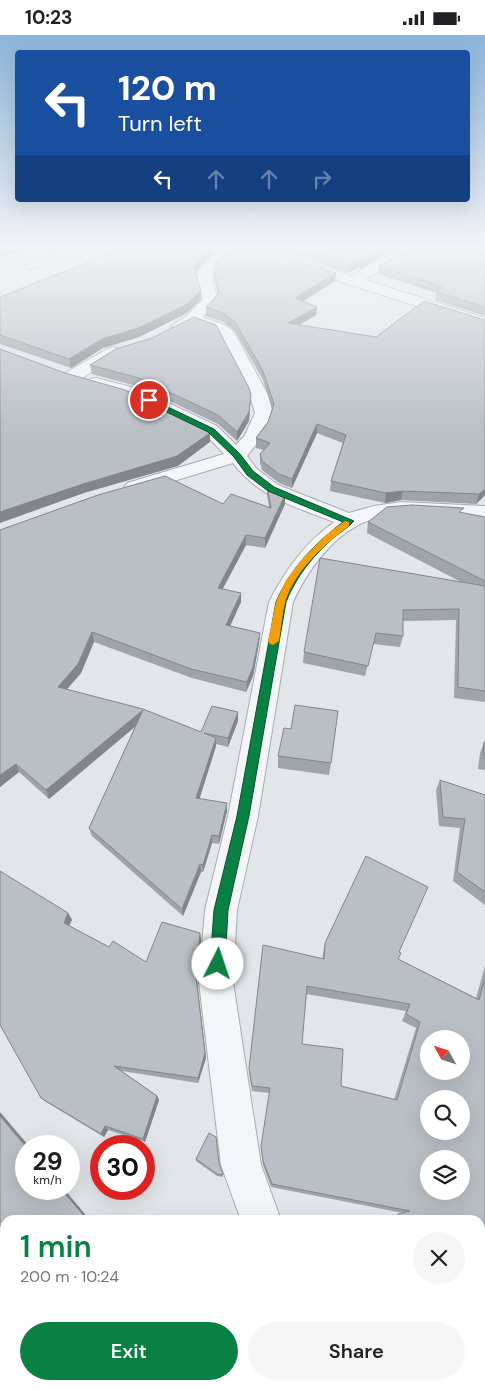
<!DOCTYPE html>
<meta charset="utf-8">
<style>
:root{--surface:#fff;--page:#f6f6f6;--text:#202124;--muted:#757577;--accent:#0b8043}
body{margin:0;font-family:"DM Sans",sans-serif;background:var(--page);color:var(--text);height:100vh;display:flex;flex-direction:column;font-size:19px;white-space:nowrap}
*{box-sizing:border-box;margin:0}
p{font-size:16px;color:var(--muted)}
.icon{flex:none;width:28px;height:28px;fill:none;stroke:currentColor;stroke-width:2;stroke-linecap:round;stroke-linejoin:round}
.map{position:relative;flex:1;overflow:hidden}
.sheet{position:absolute;left:0px;top:1180px;width:485px;height:175px;display:flex;flex-direction:column;background:var(--surface);border-radius:15px 15px 0 0;box-shadow:0 5px 20px #0002}
.sheet>*{flex:none}
.hud{position:absolute;left:15px;top:15px;width:455px;height:152px;border-radius:5px;box-shadow:0 5px 20px #0002;background:#1a4fa0;color:#fff;overflow:hidden}
.needle{width:32px;rotate:310deg}
.tools{position:absolute;left:420px;top:995px;display:grid;gap:10px}
.tools a{display:grid;place-items:center;width:50px;height:50px;border-radius:50%;background:var(--surface);box-shadow:0 5px 20px #0002;font-size:25px}
.speed{position:absolute;left:15px;top:1100px;display:flex;gap:10px;font-size:25px;font-weight:700;text-align:center}
.speed>*{display:grid;place-content:center;width:65px;height:65px;border-radius:50%;background:var(--surface);box-shadow:0 5px 20px #0002;line-height:1}
.speed small{font-size:12px;font-weight:400}
.speed .limit{border:8px solid #d22;background:#fff;color:#111}
.pin{position:absolute;display:grid;place-items:center;width:42px;height:42px;color:#fff;margin:-21px;border:2px solid #fff;border-radius:50%;box-shadow:0 1px 5px #0007}
.me{position:absolute;width:55px;margin:-28px;rotate:4deg;stroke-linejoin:round;filter:drop-shadow(0 0 4px #0008)}
.turn{display:flex;align-items:center;gap:18px;height:105px;padding:0 20px;font-size:22px}
.turn .icon{width:65px;height:65px;stroke-width:2.5}
.turn b{display:block;font-size:35px;line-height:42px}
.lanes{display:flex;align-items:center;height:48px;padding:0 20px;background:#0003;justify-content:center;gap:25px;direction:ltr}
.lanes .off{opacity:.35}
.round{display:grid;place-items:center;flex:none;width:52px;height:52px;border-radius:26px;background:var(--page)}
.summary{display:flex;align-items:center;justify-content:space-between;height:85px;padding:0 20px}
h1{font-size:30px;font-weight:600;line-height:38px;color:var(--accent)}
.primary-button{display:flex;gap:10px;margin-top:auto;padding:10px 20px}
.primary-button a{flex:1;height:58px;border-radius:30px;background:var(--accent);color:#fff;font-size:20px;font-weight:600;line-height:58px;text-align:center}
.primary-button a+a{background:var(--page);color:var(--text)}
.status{display:flex;justify-content:space-between;align-items:center;height:35px;padding:0 25px;background:var(--surface);direction:ltr}
.status svg{height:14px;fill:currentColor}
.map>svg:first-child{display:block}
</style>
<div class="status"><b>10:23</b><svg viewBox="0 0 49 12"><path d="M0 12V9h3v3zM5 12V6h3v6zM10 12V3h3v9zM15 12V0h3v12zM26 1h20v11H26zM47 4h2v5h-2z"/></svg></div>
<div class="map">
<svg width="485" height="1355" viewBox="0 0 485 1355">
<rect width="100%" height="100%" fill="#e2e5e9"/>
<g fill="none" stroke-linecap="round" stroke-linejoin="round">
<defs>
<path id="service" d="M76,210H85L30,234L23,232Z"/>
<path id="minor" d="M224,210H256L352,241L405,210H421L365,245L485,283V293L348,249L237,211C216,237 205,228 218,265L203,282L227,291L234,297L268,360L273,378L262,402L247,421L257,434L278,450L349,478L374,471L401,467L485,471V483C452,483 418,476 385,481C341,488 310,530 293,567L258,781L237,875L233,947L261,1130L281,1185H241L221,1130L199,947L205,875L228,781L269,567C285,535 305,508 334,487C296,472 258,462 233,428L141,456L134,458L127,456L124,452L127,448L224,419L205,399L127,362L90,352L88,348L90,344L96,343L139,354L217,391L236,410L245,400L255,378L250,360L221,302L217,297L194,289L184,294H174L171,291L188,280L203,264L197,245L198,236Z
M113,312L119,314L121,317L119,320L79,345H67L65,341L67,337L107,314Z
M0,1240L5,1242V1291L0,1289Z
M33,1350H81L83,1355H35Z
M298,1350H344L346,1355H300Z"/>
</defs>
<!-- service casing -->
<use href="#service" stroke="#a7acb3" stroke-width="2"/>
<!-- minor casing -->
<use href="#minor" stroke="#a7acb3" stroke-width="2"/>
<!-- service -->
<use href="#service" fill="#f4f5f7" fill-rule="evenodd"/>
<!-- minor -->
<use href="#minor" fill="#f4f5f7" fill-rule="evenodd"/>
</g>
<!-- wall -->
<path fill="#9fa4a9" fill-rule="evenodd" d="M111,210H222L196,236V240L201,255V264L187,278L139,302L103,313L71,333L0,309V262L114,217Z
M262,210H401L360,234L357,233L348,238Z
M485,210V281L435,265L436,258L378,239L379,231Z
M214,236L336,238L335,246L303,266L317,272L316,280L300,290L485,460L476,469L401,465L385,468L330,456L331,446L343,408L317,398L292,453L279,448L262,435L260,428V419L264,415L256,413V403L268,387L272,374L263,345L235,296L224,287L206,281V272L218,259L214,244Z
M90,330L251,359L249,386L237,406L218,389L140,352L92,339Z
M267,451L285,460V469L265,513L246,510L222,554L241,567L230,591L260,598L259,608L253,641L246,657L192,643L94,607L81,638L67,654L201,697L238,686L228,712L216,709V711L199,764L227,768V776L219,809L212,808L203,837H201L183,881L92,801L89,793L135,692L49,764L19,737L0,752V495L223,469L269,472L267,460Z
M462,478L485,482V667L454,663L456,585L403,586V601L400,612L373,609L365,641L303,628L304,617L461,547L367,498L368,487Z
M291,694L331,728L329,740L278,733V721Z
M484,707H485V735L478,734L480,718Z
M440,745L485,760V870L453,846L460,793L439,791L436,755Z
M68,878L72,885L69,891L109,912L146,927L200,898L201,905L197,947L206,1023L198,1048L122,1036L157,1061L159,1065L145,1107L108,1095L104,1102L46,1067L41,1063L1,991Z
M325,908L399,917L398,924L476,963L485,931V1296L480,1185H394V1181L403,1178L271,1152L263,1130L261,1115L270,1058L252,1056L249,1038V1033L322,924ZM306,959L406,976L402,986L416,993L394,1065L341,1051L302,1009Z
M196,1124L219,1129L223,1142L217,1141L196,1126Z
M369,1350H427L447,1355H369Z
M447,1350H480L485,1355H447Z"/>
<!-- shaded-wall -->
<path fill="#82868a" d="M0,210H39L0,223Z
M214,210H222L196,236L195,246V237L196,227Z
M388,210H401L360,234L361,226Z
M358,224L357,233L348,238L349,230Z
M336,238L335,246L294,272L295,263Z
M201,255V264L187,278L139,302L103,313L71,333L69,324L102,304Z
M317,272L316,280L287,296L288,288Z
M251,359L249,386L237,406V397Z
M317,389V398L292,453V444Z
M210,398V407L178,431L84,458L0,488V477Z
M485,454V460L476,469L479,459Z
M403,456L401,465L385,468L386,458Z
M285,460V469L265,513V503Z
M246,500V510L218,563V553Z
M241,558V567L226,600V590Z
M92,597L94,607L81,638L61,661L58,652Z
M260,598L259,608L253,641L246,657L247,647Z
M143,675L144,684L49,764L46,755Z
M238,677V686L228,712V703Z
M216,703V711L197,772L196,763Z
M16,729L19,737L0,752V740Z
M227,768V776L219,809V801Z
M212,800V808L203,837V830Z
M200,829L201,837L183,881L182,874Z
M68,878L72,885L67,895L64,888Z
M200,898L201,905L197,947L206,1023L198,1048V1043L196,941Z
M157,1061L159,1065L145,1107L143,1104Z
M0,1077L29,1111H26V1112L0,1081Z
M105,1091L108,1095L104,1102L101,1099Z
M61,1154H64L90,1185H83Z
M0,1342L5,1344V1350H19L24,1352L23,1355H13L0,1349Z"/>
<!-- building -->
<path fill="#b9bfc5" stroke="#82868a" fill-rule="evenodd" d="M113,210H214L196,227L195,237L201,255L186,270L138,293L102,304L69,324L0,300V262L116,216Z
M233,210H252L336,238L295,263L317,272L288,288L376,302L424,266L485,285V454L479,459L403,456L386,458L331,446L346,400L317,389L292,444L279,439L262,426L260,419L270,408L256,403L268,387L274,369L263,336L235,287L223,278L206,272L219,258L214,236L216,227Z
M288,210H388L361,226L358,224L349,230Z
M413,210H485V272L437,257L443,252L441,251L379,231Z
M194,282L216,290L249,353L251,359L249,377L237,397L218,380L139,343L90,330L116,314L152,303Z
M0,314L65,338L125,355L203,391L210,398L177,421L83,449L0,477Z
M165,441L223,469L231,459L271,473L267,451L285,460L265,503L246,500L218,553L241,558L226,590L260,598L253,632L247,647L191,634L92,597L78,629L58,652L143,674L201,697L212,671L238,677L228,703L204,698L216,703L196,763L227,768L219,801L212,800L203,830L200,829L182,874L89,793L143,675L46,755L16,729L0,740V495L98,460Z
M412,470L464,473L459,477L485,482V546L368,487L387,472Z
M320,523L485,551V656L458,652L459,574L403,575V601L376,598L368,631L304,617Z
M295,670L338,676L331,728L278,721L284,693L291,694Z
M484,707H485V724L483,723Z
M440,745L485,760V857L457,837L465,784L443,782Z
M366,821L428,852L399,917L401,918L398,924L479,965L485,944V1296L480,1295V1185H398V1179L410,1176L272,1149L263,1126L261,1111L270,1053L252,1051L249,1033L263,910L324,924L325,908ZM307,951L410,969L406,979L420,987L397,1065L341,1051L343,1014L302,1009ZM429,1004H461V1036H429ZM429,1064H461V1096H429ZM429,1124H461V1156H429Z
M0,836L68,878L64,888L109,912L113,906L146,927L162,887L200,898L196,941L205,1018L198,1043L114,1031L157,1061L143,1104L105,1091L101,1099L41,1063L0,990Z
M0,1081L26,1112V1154H61L85,1182L83,1185H5V1226L0,1218Z
M209,1098L216,1102L219,1128L223,1140L217,1139L196,1124Z
M480,1326L485,1327V1355H455L456,1350H480Z
M0,1349L13,1355H0Z
M157,1350H260L259,1355H155Z
M375,1350H417L437,1355H374Z"/>
<!-- sky -->
<linearGradient id="sky" x2="0" y2="1"><stop stop-color="#8bb4da"/><stop offset="0.53" stop-color="#f2f3f5"/><stop offset="1" stop-color="#f2f3f5" stop-opacity="0"/></linearGradient>
<rect width="485" height="400" fill="url(#sky)"/>
<!-- route -->
<path fill="#0b8043" stroke="#07532c" d="M146,364H151L214,394L240,419L253,436L274,452L354,486C348,493 339,498 332,504C312,522 296,542 286,567L249,781L228,875L225,929L223,934L218,936L212,934L210,929L214,875L237,781L276,567C290,534 314,509 343,487L268,456L247,440L234,422L208,397L146,367Z"/>
<!-- slow -->
<path fill="#f59e0b" d="M345,486L349,487V491C324,510 294,536 285,568C282,580 281,594 279,606L273,610L270,609L268,606L276,567L286,545L303,523L327,499Z"/>
</svg>
<div class="tools">
<a><svg class="needle" viewBox="-14 -14 28 28"><path d="M0-13l5 13h-10z" fill="#e53935"/><path d="M0 13l5-13h-10z" fill="#757577"/></svg></a>
<a><svg class="icon" aria-label="search" viewBox="0 0 24 24"><circle cx="10" cy="10" r="6"/><path d="M15 15l6 6"/></svg></a>
<a><svg class="icon" aria-label="layers" viewBox="0 0 24 24"><path d="M12 4l9 5-9 5-9-5zM3 14l9 5 9-5"/></svg></a>
</div>
<div class="speed"><div>29<small>km/h</small></div><div class="limit">30</div></div>
<div class="pin" style="left:149px;top:365px;background:#d93025"><svg class="icon" aria-label="arrive" viewBox="0 0 24 24"><path d="M6 21V4h12l-3 4 3 4H6"/></svg></div>
<svg class="me" style="left:218px;top:929px" viewBox="-20 -20 40 40"><circle r="19" fill="#fff"/><path d="M0-13L10 11 0 6-10 11z" fill="#0b8043"/></svg>
<div class="hud">
<div class="turn"><svg class="icon" aria-label="left" viewBox="0 0 24 24"><path d="M17 20v-9H6M10 6l-5 5 5 5"/></svg><div><b>120 m</b>Turn left</div></div>
<div class="lanes"><svg class="icon" aria-label="left" viewBox="0 0 24 24"><path d="M17 20v-9H6M10 6l-5 5 5 5"/></svg><svg class="icon off" aria-label="ahead" viewBox="0 0 24 24"><path d="M12 20V5M6 11l6-6 6 6"/></svg><svg class="icon off" aria-label="ahead" viewBox="0 0 24 24"><path d="M12 20V5M6 11l6-6 6 6"/></svg><svg class="icon off" aria-label="right" viewBox="0 0 24 24"><path d="M7 20v-9h11M14 6l5 5-5 5"/></svg></div>
</div>
<section class="sheet">
<div class="summary"><div><h1>1 min</h1><p>200 m · 10:24</p></div><a class="round"><svg class="icon" aria-label="close" viewBox="0 0 24 24"><path d="M6 6l12 12M18 6L6 18"/></svg></a></div>
<div class="primary-button"><a>Exit</a><a>Share</a></div>
</section>
</div>
